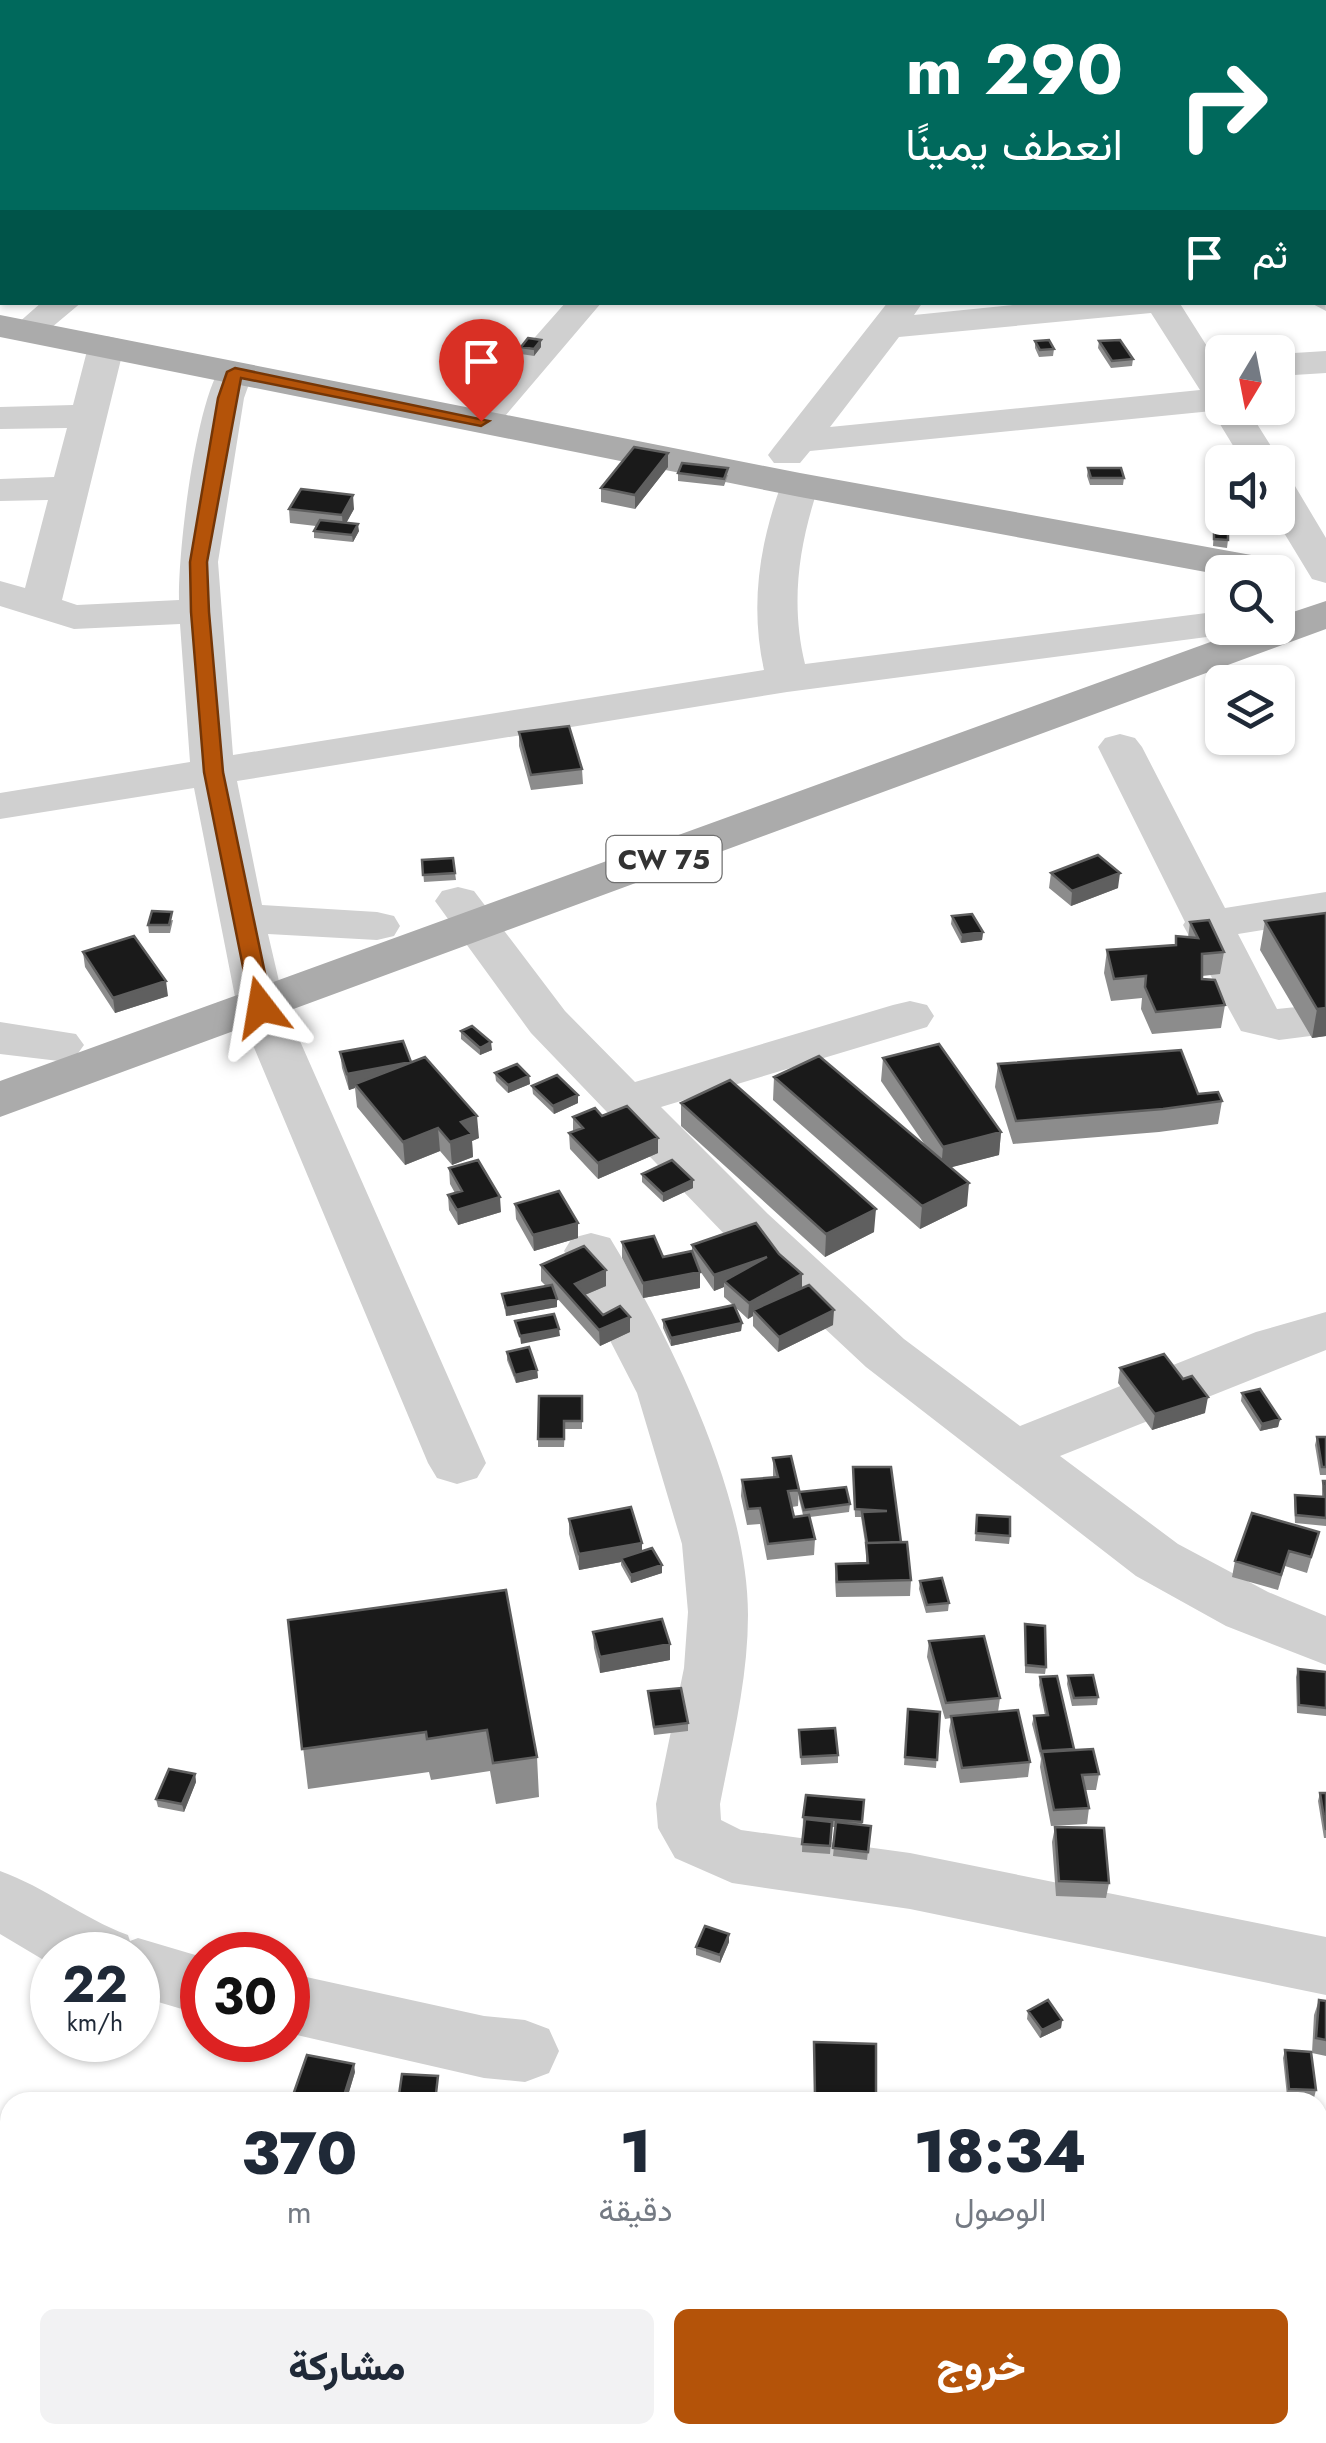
<!DOCTYPE html>
<html lang="ar">
<meta charset="utf-8">
<style>
:root{--surface:#fff;--page:#f2f2f3;--text:#1f2937;--muted:#747a83;--accent:#b45309}
body{margin:0;font-family:Jost,Vazirmatn,sans-serif;background:var(--page);color:var(--text);direction:rtl;height:100vh;display:flex;flex-direction:column;font-size:38px;white-space:nowrap}
*{box-sizing:border-box;margin:0}
p{font-size:32px;color:var(--muted)}
.icon{flex:none;width:55px;height:55px;fill:none;stroke:currentColor;stroke-width:2;stroke-linecap:round;stroke-linejoin:round}
.map{position:relative;flex:1;overflow:hidden;direction:ltr}
.side{position:absolute;left:0px;top:2092px;width:1328px;height:352px;display:flex;flex-direction:column;background:var(--surface);border-radius:30px 30px 0 0;box-shadow:0 2px 8px #0004;direction:rtl}
.side>*{flex:none}
.guide{position:absolute;left:0px;top:0px;width:1328px;height:305px;box-shadow:0 2px 8px #0004;direction:rtl;background:#00695c;color:#fff;overflow:hidden}
.needle{width:65px;rotate:190deg}
.buttons{position:absolute;left:1205px;top:335px;display:grid;gap:20px}
.buttons a{display:grid;place-items:center;width:90px;height:90px;border-radius:15px;background:var(--surface);box-shadow:0 2px 8px #0004;font-size:50px}
.speed{position:absolute;left:30px;top:1932px;display:flex;gap:20px;font-size:50px;font-weight:700;text-align:center}
.speed>*{display:grid;place-content:center;width:130px;height:130px;border-radius:50%;background:var(--surface);box-shadow:0 2px 8px #0004;line-height:1}
.speed small{font-size:25px;font-weight:400}
.speed .limit{border:15px solid #d22;background:#fff;color:#111}
.pin{position:absolute;display:grid;place-items:center;width:85px;height:85px;color:#fff;margin:-102px -42px;border-radius:50% 50% 50% 0;rotate:-45deg;box-shadow:0 0 10px #0007}
.pin .icon{rotate:45deg}
.me{position:absolute;width:110px;margin:-55px;rotate:346deg;stroke-linejoin:round;filter:drop-shadow(0 0 8px #0008)}
.turn{display:flex;align-items:center;gap:35px;height:210px;padding:0 40px;font-size:45px}
.turn .icon{width:130px;height:130px;stroke-width:2.5}
.turn b{display:block;font-size:70px;line-height:85px}
.then{display:flex;align-items:center;height:95px;padding:0 40px;background:#0003;gap:20px;font-size:38px}
.eta{display:flex;justify-content:space-evenly;align-items:center;height:170px;text-align:center}
.eta b{font-size:60px;font-weight:800;line-height:70px}
.action{display:flex;gap:20px;margin-top:auto;padding:20px 40px}
.action a{flex:1;height:115px;border-radius:15px;background:var(--accent);color:#fff;font-size:40px;font-weight:800;line-height:115px;text-align:center}
.action a+a{background:var(--page);color:var(--text)}
.map>svg:first-child{display:block}
</style>
<div class="map">
<svg width="1326" height="2443" viewBox="0 0 1326 2443">
<rect width="100%" height="100%" fill="#fff"/>
<!-- green -->
<path fill="#e6ecdf" d="M10,2206V2435H1318V2226H1326V2443H0V2207Z"/>
<g fill="none" stroke-linecap="round" stroke-linejoin="round">
<!-- minor -->
<path fill="#d0d0d0" fill-rule="evenodd" d="M697,0H781L696,2Z
M933,0H962L963,2H934Z
M1081,0H1112L1113,2H1082Z
M1325,29H1326V47H1325Z
M0,43H2V61H0Z
M1325,131H1326V149H1325Z
M1325,290L1326,311L1309,302H1325Z
M42,302H82L39,338H15L9,331Z
M566,302H602L494,429H468L463,421L468,413Z
M888,302H923L914,315L1044,302H1179L1222,370V408H1247L1281,462L1278,467V462H1243L1212,411L810,451L800,463H774L768,455L774,447ZM1151,313L1200,390L830,427L899,337Z
M106,336L119,339L124,347L62,600L77,605L179,600C178,551 195,404 222,365H248L253,373L244,398L218,562L233,755L764,670C750,606 759,546 781,485L786,477H814L819,485C799,544 790,603 805,664L1222,611V628H1239L1222,635L787,692L237,781L262,905L377,912L394,916L400,926L394,936L377,940L268,934L285,1007L486,1463L477,1478L457,1484L437,1478L428,1463L237,1007L194,788L0,819V793L190,762L180,624L74,629L0,606V581L25,588L48,500L0,501V479L54,477L67,428L0,429V407L73,405L88,347L93,339Z
M1326,351V373L1278,376V354Z
M1278,478L1292,481L1326,538V583L1312,579L1275,518Z
M1120,734L1135,738L1142,747L1225,908L1326,892V920L1238,934L1277,1009L1326,1004V1034L1279,1040L1241,1031L1183,925L1185,922L1098,747L1105,738Z
M458,887L474,891L565,1011L635,1082L893,1005L910,1001L927,1005L934,1016L927,1027L661,1107L768,1214L904,1339L1020,1426L1256,1332L1326,1312V1350L1060,1456L1178,1544L1268,1592L1326,1616V1665L1226,1626L1136,1576L866,1367L730,1240L531,1033L435,901L442,891Z
M0,1022L76,1034L84,1045L76,1056L59,1061L0,1054Z
M591,1233L610,1238C671,1339 748,1496 748,1615C748,1679 732,1742 720,1804L721,1820L741,1830L910,1853L1326,1937V1995L910,1909L732,1883L675,1858L658,1828L656,1804L684,1668L688,1612L682,1544L637,1393L564,1251L572,1238Z
M0,1871C45,1887 82,1918 128,1935L130,1941L138,1938L202,1957V2015L138,1996V1955H52V1965L0,1934Z
M288,1973L484,2016L525,2020L549,2029L559,2051L549,2073L525,2082L484,2078L288,2033Z"/>
<!-- major -->
<path fill="#ababab" fill-rule="evenodd" d="M0,315L800,473L1274,559L1289,563L1295,572L1289,581L1278,584V572L1222,575L800,497L0,337Z
M1326,601V629L0,1117V1081L1249,628H1278V617Z"/>
</g>
<!-- wall -->
<path fill="#8c8c8c" d="M1024,0H1079V2H1026Z
M1131,0H1171L1169,2H1136Z
M1237,0H1326V20L1325,2H1236Z
M541,340V347L534,356L521,354V347Z
M1035,341L1054,349L1053,356L1039,357L1035,348Z
M1099,341L1133,359L1132,366L1111,368L1098,348Z
M668,467L635,509L601,502V488Z
M1088,468L1124,478L1123,485H1090L1087,476Z
M678,473L728,475L724,486L678,481Z
M289,509H354L346,523L359,531L353,542L314,538V531L316,526L290,523Z
M1214,528L1228,540L1227,548L1213,546Z
M519,732L582,769L583,784L531,790L519,746Z
M453,858L456,880L424,882L422,860Z
M1051,873L1118,888L1071,906L1049,888Z
M1326,913V1036L1312,1038L1260,950L1265,921Z
M952,916L983,932L982,940L961,943L951,924Z
M173,920L170,933H149L148,925Z
M1190,922L1224,952L1220,974L1202,976V979L1225,1005L1221,1028L1152,1034L1141,1009L1142,998L1111,1001L1104,973L1107,950L1175,945L1176,936L1188,938Z
M83,952L168,996L115,1013L85,967Z
M461,1031L492,1050L480,1055L461,1039Z
M340,1052L411,1063L479,1138L472,1141L473,1157L452,1165L440,1151L405,1165L357,1107L355,1088L349,1090L342,1068Z
M883,1058L1001,1132L999,1155L951,1167L967,1206L920,1229L773,1100L774,1077L925,1145L881,1081Z
M998,1064L1198,1094L1222,1101L1218,1124L1159,1132L1013,1144L995,1087Z
M495,1073L529,1076L530,1084L508,1093L496,1081Z
M532,1086L578,1103L554,1114L533,1094Z
M681,1103L874,1232L825,1257L681,1126Z
M602,1116L658,1138V1153L598,1179L570,1149L569,1133L573,1132V1117Z
M449,1168L501,1212L458,1225L449,1210L448,1195L455,1193L450,1184Z
M642,1174L693,1188L663,1202L642,1182Z
M515,1204L578,1223V1238L534,1251L516,1219Z
M622,1242L663,1257L692,1252V1245L802,1288L833,1325L778,1352L753,1326V1316L748,1319L734,1306L742,1323L741,1331L671,1346L663,1328V1320L733,1305L724,1297V1287L714,1291L700,1271V1288L643,1298L622,1258Z
M541,1265L606,1286L585,1295L603,1315L630,1332L600,1346L556,1297L557,1307L506,1316L502,1294L546,1286L541,1281Z
M507,1352L537,1370L538,1378L516,1383L507,1360Z
M1120,1368L1205,1413L1152,1430L1118,1383Z
M1242,1393L1280,1419L1278,1427L1260,1431L1241,1401Z
M582,1396V1429H565L564,1447H538V1439Z
M1317,1437H1326V1475H1320L1315,1445Z
M773,1458L799,1490L798,1506L792,1507L794,1517L803,1515L799,1499V1492L850,1504L849,1512L810,1517L815,1539L814,1555L767,1560L760,1524L747,1525L741,1496L742,1480L773,1477Z
M853,1467L901,1542L911,1580L910,1596L836,1597L835,1579L836,1564L866,1563V1549L861,1517H855Z
M1323,1481H1326V1526L1295,1523L1294,1503L1295,1495L1322,1497V1489Z
M977,1515L1010,1536L1009,1544L975,1541Z
M569,1519L642,1543V1551L662,1573L631,1583L621,1565V1562L579,1570L569,1534Z
M1319,1532L1307,1573L1285,1566L1278,1590L1232,1577L1235,1561Z
M920,1581L949,1603L948,1611L926,1613L919,1589Z
M288,1620L537,1757L539,1797L496,1804L490,1771L431,1780L429,1772L308,1789Z
M1025,1624L1046,1667L1045,1674L1025,1673Z
M593,1632L670,1660L600,1673L594,1648Z
M929,1641L1000,1698L998,1712L1030,1762L1028,1777L960,1783L949,1731L951,1718L945,1719L927,1657Z
M1298,1669L1326,1672V1716L1297,1713L1296,1677Z
M1068,1676L1098,1697L1097,1705L1072,1706L1067,1684Z
M1040,1677L1074,1750L1099,1774L1096,1790H1086L1089,1808L1087,1824L1051,1826L1040,1767L1041,1759L1032,1724L1034,1716L1045,1715L1039,1685Z
M648,1691L688,1723V1731L654,1735Z
M908,1709L940,1712L936,1768L904,1765Z
M799,1730L838,1755V1763L801,1765Z
M195,1774L196,1782L184,1812L158,1807L156,1799Z
M1320,1793H1326V1838H1324L1318,1801Z
M864,1800L862,1825L871,1826L867,1860L833,1856L836,1827H832L830,1854L802,1852L803,1817Z
M1055,1827L1109,1883L1106,1898L1056,1896L1052,1842Z
M729,1934V1942L720,1963L696,1955V1947Z
M1319,2000L1326,2001V2056L1312,2053L1314,2015Z
M1028,2011L1062,2020L1061,2028L1040,2038L1027,2019Z
M814,2042L876,2097V2102H814Z
M1285,2050L1316,2090L1314,2098L1287,2096L1283,2058Z
M355,2072L346,2102H293L292,2098Z"/>
<!-- shaded-wall -->
<path fill="#5f5f5f" d="M1303,0H1326L1325,11V2H1303Z
M541,340V347L534,356V349Z
M668,453V467L635,509V495Z
M353,495L354,509L343,529L342,515Z
M358,524L359,531L353,542L352,535Z
M1120,873L1118,888L1071,906L1072,891Z
M983,932L982,940L961,943L962,935Z
M166,981L168,996L115,1013L113,998Z
M1326,1008V1036L1312,1038L1317,1009Z
M491,1042L492,1050L480,1055V1048Z
M411,1062L355,1084V1088L349,1090L347,1074Z
M529,1076L530,1084L508,1093V1085Z
M578,1095V1103L554,1114L553,1106Z
M477,1116L479,1138L472,1141L473,1157L452,1165L450,1142L461,1122Z
M438,1128L440,1151L405,1165L403,1142Z
M1001,1132L999,1155L941,1170L943,1147Z
M658,1138V1153L598,1179V1163Z
M693,1180V1188L663,1202V1194Z
M969,1183L967,1206L920,1229L922,1206Z
M500,1197L501,1212L458,1225L457,1210Z
M876,1209L874,1232L825,1257L826,1234Z
M578,1223V1238L534,1251L533,1235Z
M767,1257L724,1281V1287L714,1291V1275Z
M606,1270V1286L575,1299V1284Z
M700,1272V1288L643,1298V1283Z
M802,1274V1290L753,1310V1316L748,1319L749,1303Z
M557,1299V1307L506,1316V1308Z
M834,1310L833,1325L778,1352L779,1337Z
M630,1317V1332L600,1346L599,1330Z
M742,1323L741,1331L671,1346V1338Z
M559,1329L560,1336L521,1344L520,1336Z
M537,1370L538,1378L516,1383L515,1375Z
M1208,1397L1205,1413L1152,1430L1155,1414Z
M1280,1419L1278,1427L1260,1431L1262,1424Z
M642,1543V1558H621V1562L579,1570V1554Z
M662,1565V1573L631,1583V1575Z
M670,1644V1660L600,1673V1657Z
M195,1774L196,1782L184,1812L182,1804Z
M729,1934V1942L720,1963V1955Z
M1062,2020L1061,2028L1040,2038L1042,2030Z
M354,2064L355,2072L346,2102H342Z"/>
<!-- building -->
<path fill="#1a1a1a" stroke="#5f5f5f" stroke-width="2.5" d="M0,163H2V182L0,183Z
M528,338L541,340L534,349L521,347Z
M1049,340L1054,349L1040,350L1035,341Z
M1120,340L1133,359L1112,361L1099,341Z
M634,447L668,453L635,495L601,488Z
M682,463L728,468L724,479L678,473Z
M1088,468H1121L1124,478H1091Z
M301,489L353,495L342,515L289,509Z
M320,520L358,524L352,535L314,531Z
M1214,528L1228,529V540L1214,539Z
M569,726L582,769L531,775L519,732Z
M1098,855L1120,873L1072,891L1051,873Z
M453,858L455,873L423,875L422,860Z
M152,911L172,912L169,925H148Z
M1326,913V1008L1317,1009L1265,921Z
M972,914L983,932L962,935L952,916Z
M1209,920L1224,952L1202,954V979L1215,980L1225,1005L1156,1012L1145,987L1146,976L1114,979L1107,950L1176,945V936L1198,938L1190,922Z
M134,936L166,981L113,998L83,952Z
M472,1026L491,1042L480,1048L461,1031Z
M403,1041L411,1062L347,1074L340,1052Z
M939,1044L1001,1132L943,1147L883,1058Z
M1181,1050L1198,1094L1218,1092L1222,1101L1163,1109L1016,1121L998,1064Z
M819,1056L969,1183L922,1206L774,1077Z
M425,1057L477,1116L461,1122L472,1134L450,1142L438,1128L403,1142L355,1084Z
M517,1064L529,1076L508,1085L495,1073Z
M557,1075L578,1095L553,1106L532,1086Z
M730,1080L876,1209L826,1234L681,1103Z
M627,1106L658,1138L598,1163L569,1133L583,1128L573,1117L595,1108L602,1116Z
M478,1160L500,1197L457,1210L448,1195L462,1191L449,1168Z
M672,1160L693,1180L663,1194L642,1174Z
M559,1191L578,1223L533,1235L515,1204Z
M756,1223L779,1254L802,1274L749,1303L724,1281L767,1257L714,1275L692,1245Z
M654,1236L663,1257L692,1251L700,1272L643,1283L622,1242Z
M584,1246L606,1270L575,1284L603,1315L620,1306L630,1317L599,1330L541,1265Z
M552,1285L557,1299L506,1308L502,1294Z
M809,1285L834,1310L779,1337L753,1310Z
M734,1305L742,1323L671,1338L663,1320Z
M554,1314L559,1329L520,1336L515,1321Z
M529,1347L537,1370L515,1375L507,1352Z
M1164,1354L1183,1379L1192,1376L1208,1397L1155,1414L1120,1368Z
M1260,1389L1280,1419L1262,1424L1242,1393Z
M539,1396H582V1421H564V1439H538Z
M1317,1437H1326V1467H1322Z
M791,1456L799,1490L788,1491L794,1517L809,1515L815,1539L768,1544L760,1508L748,1509L742,1480L778,1477L773,1458Z
M853,1467H891L901,1542L867,1543L862,1512L887,1511L855,1509Z
M1323,1481H1326V1518L1296,1515L1295,1495L1325,1497Z
M846,1487L850,1504L804,1510L799,1492Z
M631,1507L642,1543L579,1554L569,1519Z
M1252,1513L1319,1532L1311,1557L1289,1551L1281,1575L1235,1561Z
M977,1515L1010,1517V1536L976,1533Z
M907,1542L911,1580L837,1582L836,1564L868,1563L866,1543Z
M652,1548L662,1565L631,1575L621,1558Z
M942,1578L949,1603L927,1605L920,1581Z
M506,1590L537,1757L493,1763L487,1730L427,1739L426,1732L302,1749L288,1620Z
M662,1619L670,1644L600,1657L593,1632Z
M1025,1624L1045,1626L1046,1667L1026,1665Z
M984,1636L1000,1698L946,1703L929,1641Z
M1298,1669L1326,1672V1708L1299,1705Z
M1093,1675L1098,1697L1074,1698L1068,1676Z
M1057,1676L1074,1749L1041,1751L1034,1716L1048,1715L1040,1677Z
M681,1688L688,1723L654,1727L648,1691Z
M908,1709L940,1712L937,1760L905,1757Z
M1018,1710L1030,1762L962,1768L951,1716Z
M835,1728L838,1755L801,1757L799,1730Z
M1093,1749L1099,1774L1082,1775L1089,1808L1054,1810L1042,1752Z
M169,1769L195,1774L182,1804L156,1799Z
M1320,1793H1326V1830Z
M806,1795L864,1800L862,1822L803,1817Z
M805,1819L832,1822L830,1846L802,1844Z
M836,1822L871,1826L868,1852L833,1848Z
M1055,1827L1104,1828L1109,1883L1059,1881Z
M705,1926L729,1934L720,1955L696,1947Z
M1048,2000L1062,2020L1042,2030L1028,2011Z
M1319,2000L1326,2001V2040L1316,2038Z
M814,2042L876,2044V2097L815,2095Z
M1285,2050L1311,2052L1316,2090L1289,2089Z
M307,2055L354,2064L342,2102H316L292,2098Z
M402,2074L438,2076L435,2102H398Z"/>
<!-- route -->
<path fill="#b45309" stroke="#753606" stroke-width="2.5" d="M235,368L489,421L481,426L241,378L207,562L209,612L223,772L272,1007L261,1014L251,1007L204,772L191,612L190,562L218,398L227,372Z"/>
<g text-anchor="middle" stroke-width="10" stroke-linejoin="round" paint-order="stroke">
<!-- shield labels -->
<rect fill="#fff" stroke="#707070" stroke-width="2.5" x="606.5" y="836" width="115" height="46" rx="8"/>
<g font-size="28" font-weight="bold" fill="#333">
<text x="664" y="869">CW 75</text>
</g>
</g>
</svg>
<div class="buttons">
<a><svg class="needle" viewBox="-14 -14 28 28"><path d="M0-13l5 13h-10z" fill="#e53935"/><path d="M0 13l5-13h-10z" fill="#747a83"/></svg></a>
<a><svg class="icon" aria-label="sound" viewBox="0 0 24 24"><path d="M4 9h4l5-4v14l-5-4H4zM17 9q2 3 0 6"/></svg></a>
<a><svg class="icon" aria-label="search" viewBox="0 0 24 24"><circle cx="10" cy="10" r="6"/><path d="M15 15l6 6"/></svg></a>
<a><svg class="icon" aria-label="layers" viewBox="0 0 24 24"><path d="M12 4l9 5-9 5-9-5zM3 14l9 5 9-5"/></svg></a>
</div>
<div class="speed"><div>22<small>km/h</small></div><div class="limit">30</div></div>
<div class="pin" style="left:481px;top:421px;background:#d93025"><svg class="icon" aria-label="arrive" viewBox="0 0 24 24"><path d="M6 21V4h12l-3 4 3 4H6"/></svg></div>
<svg class="me" style="left:261px;top:1007px" viewBox="-20 -20 40 40"><path d="M0-17L14 15 0 8-14 15z" fill="#b45309" stroke="#fff" stroke-width="4"/></svg>
<div class="guide">
<div class="turn"><svg class="icon" aria-label="right" viewBox="0 0 24 24"><path d="M7 20v-9h11M14 6l5 5-5 5"/></svg><div><b>290 m</b>انعطف يمينًا</div></div>
<div class="then">ثم<svg class="icon" aria-label="arrive" viewBox="0 0 24 24"><path d="M6 21V4h12l-3 4 3 4H6"/></svg></div>
</div>
<section class="side">
<div class="eta">
<div><b>18:34</b><p>الوصول</p></div>
<div><b>1</b><p>دقيقة</p></div>
<div><b>370</b><p>m</p></div>
</div>
<div class="action"><a>خروج</a><a>مشاركة</a></div>
</section>
</div>
